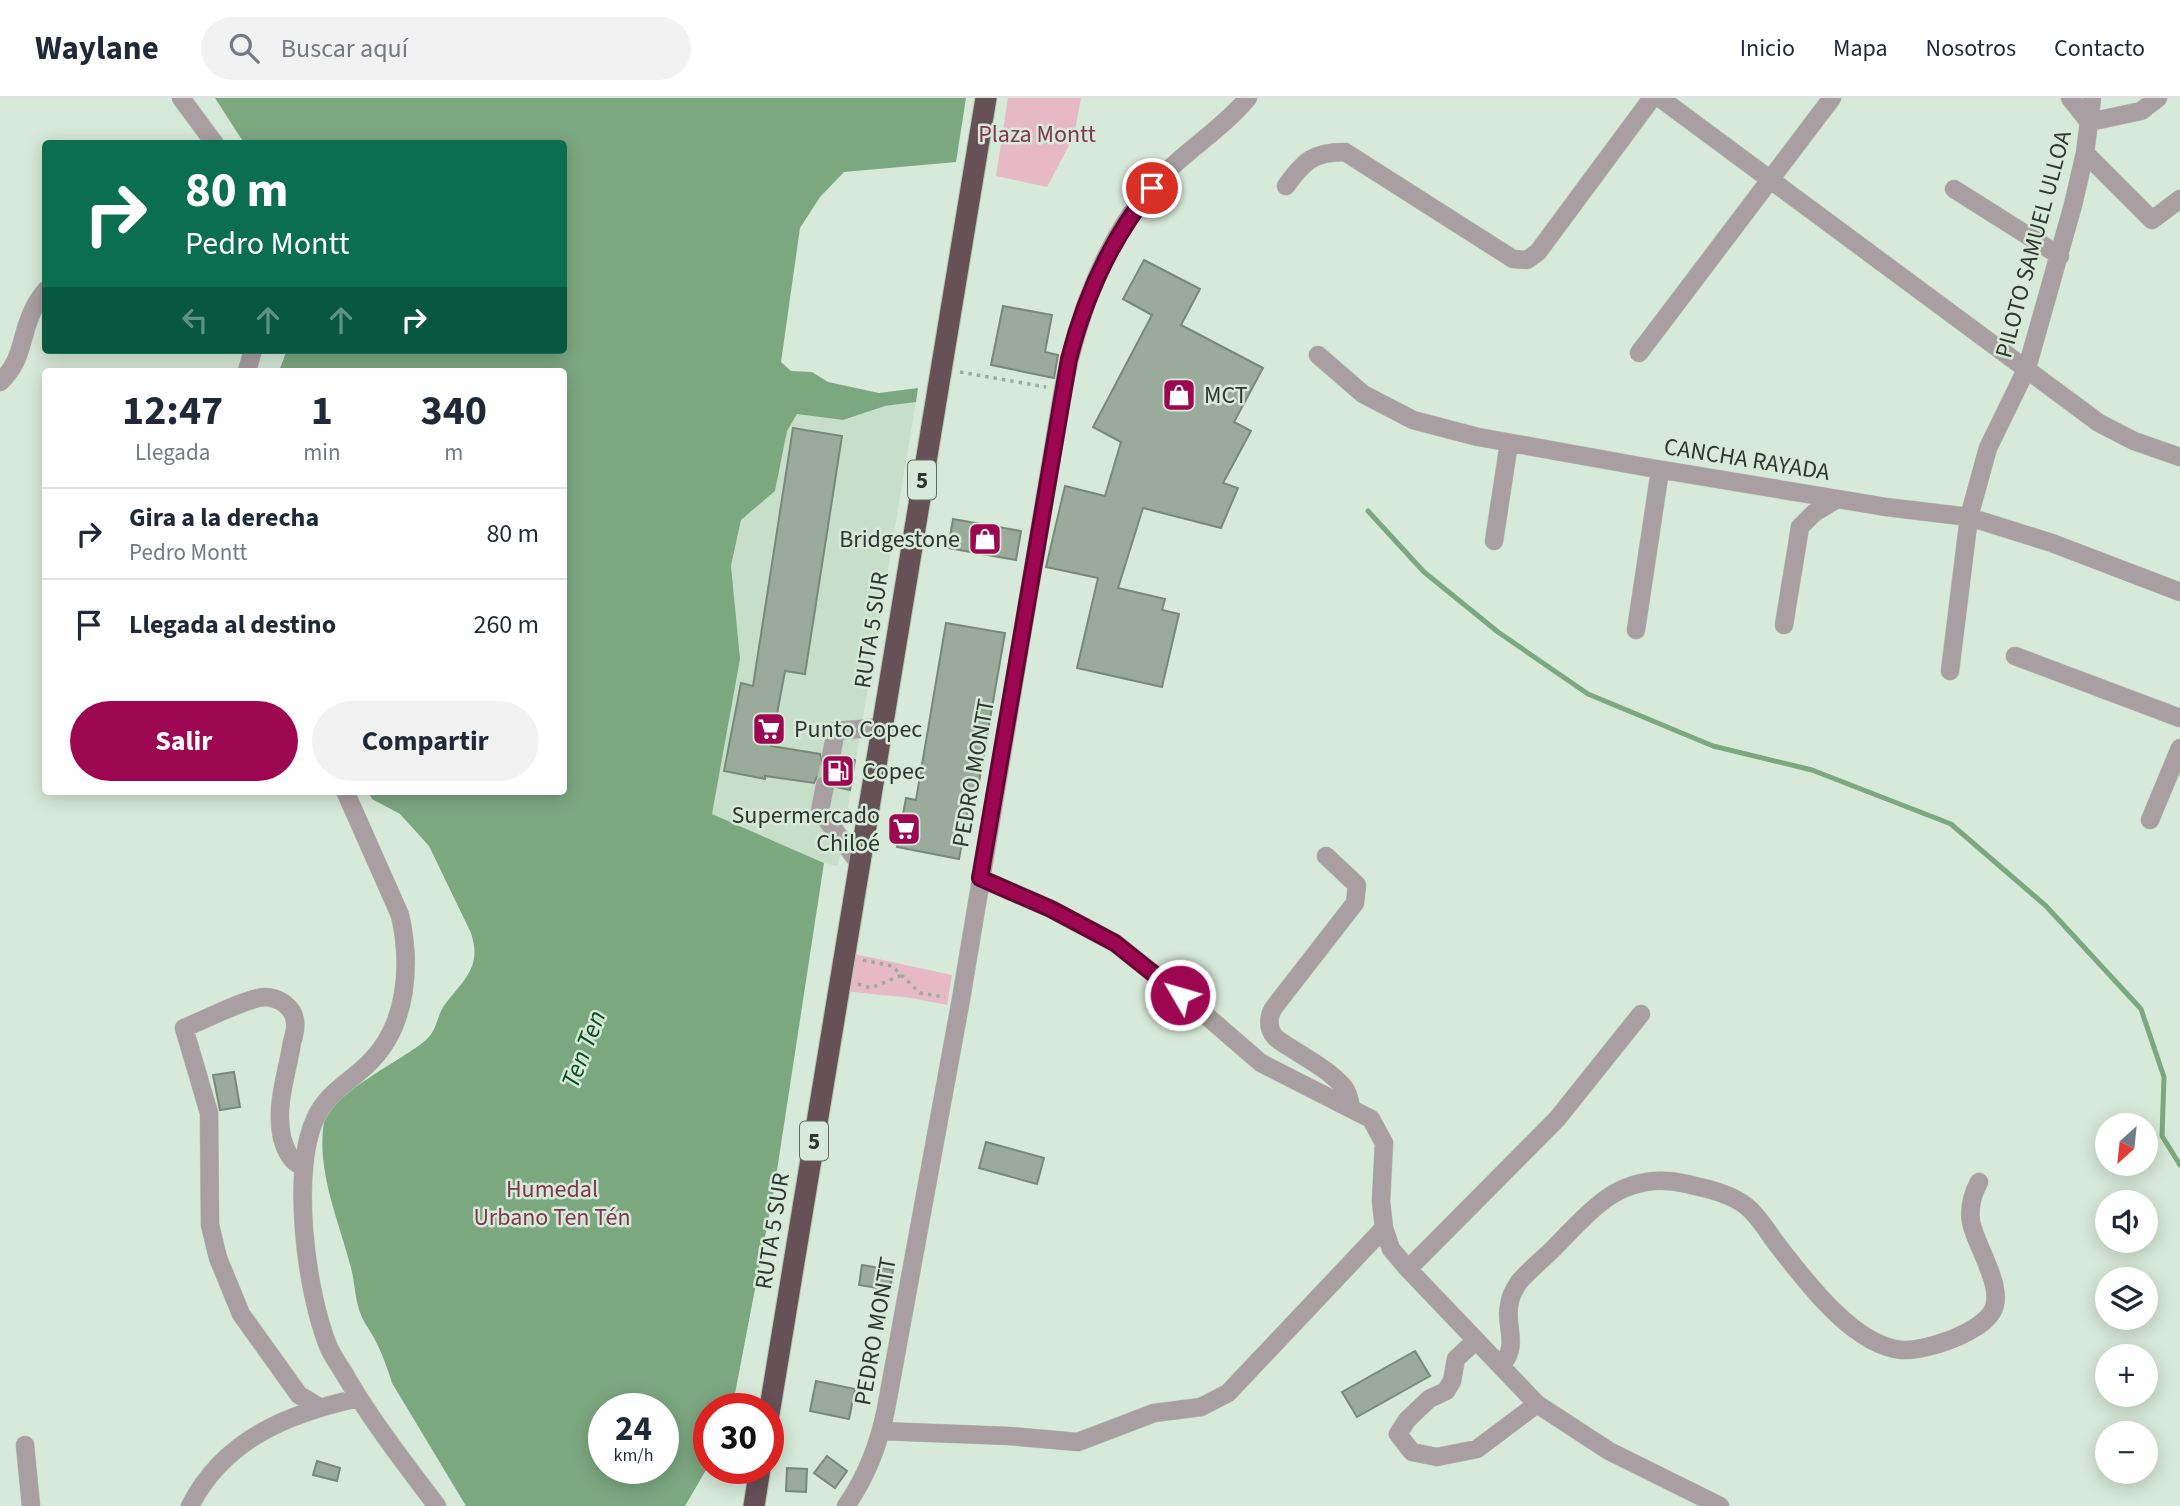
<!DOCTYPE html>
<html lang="es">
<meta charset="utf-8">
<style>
:root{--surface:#fff;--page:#f2f2f3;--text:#1f2937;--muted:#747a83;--line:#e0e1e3;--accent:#9d0752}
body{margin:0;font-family:"Source Sans 3",sans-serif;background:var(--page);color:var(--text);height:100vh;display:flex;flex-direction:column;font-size:26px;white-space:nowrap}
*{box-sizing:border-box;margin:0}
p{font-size:23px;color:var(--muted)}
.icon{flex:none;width:38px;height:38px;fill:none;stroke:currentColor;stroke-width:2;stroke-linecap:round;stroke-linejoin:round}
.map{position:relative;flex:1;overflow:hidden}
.details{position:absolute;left:42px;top:270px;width:525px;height:427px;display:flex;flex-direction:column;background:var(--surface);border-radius:7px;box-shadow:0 4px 18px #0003}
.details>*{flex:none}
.guide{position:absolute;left:42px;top:42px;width:525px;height:214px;border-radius:7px;box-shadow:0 4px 18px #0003;background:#0b6e4f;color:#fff;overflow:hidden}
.needle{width:46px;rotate:207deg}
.controls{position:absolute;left:2095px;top:1015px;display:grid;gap:14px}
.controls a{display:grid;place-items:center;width:63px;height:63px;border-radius:50%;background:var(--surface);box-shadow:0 4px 18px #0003;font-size:35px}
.speed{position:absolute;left:588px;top:1295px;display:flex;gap:14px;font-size:35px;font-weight:700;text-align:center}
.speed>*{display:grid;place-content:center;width:91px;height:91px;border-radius:50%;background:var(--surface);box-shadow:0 4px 18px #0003;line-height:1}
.speed small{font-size:18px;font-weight:400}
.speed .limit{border:10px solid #d22;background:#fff;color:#111}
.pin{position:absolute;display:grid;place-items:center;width:60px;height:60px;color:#fff;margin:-30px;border:4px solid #fff;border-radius:50%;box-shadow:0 2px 7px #0007}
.me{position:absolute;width:77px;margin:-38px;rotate:308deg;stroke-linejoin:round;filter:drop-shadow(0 0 5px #0008)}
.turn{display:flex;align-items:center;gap:24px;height:147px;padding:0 28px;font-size:32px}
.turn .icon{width:91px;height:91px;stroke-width:2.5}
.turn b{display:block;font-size:49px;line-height:60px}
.lanes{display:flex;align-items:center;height:66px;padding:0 28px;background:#0003;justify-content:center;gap:35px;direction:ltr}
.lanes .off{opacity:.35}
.eta{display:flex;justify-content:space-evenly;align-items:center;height:119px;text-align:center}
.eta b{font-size:42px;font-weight:700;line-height:49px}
.primary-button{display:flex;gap:14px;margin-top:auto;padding:14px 28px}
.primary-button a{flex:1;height:80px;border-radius:42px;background:var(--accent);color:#fff;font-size:28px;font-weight:700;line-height:80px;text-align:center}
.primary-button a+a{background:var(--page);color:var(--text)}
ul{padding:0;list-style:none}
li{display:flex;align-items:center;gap:21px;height:91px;padding:0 28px;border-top:2px solid var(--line)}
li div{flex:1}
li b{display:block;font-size:26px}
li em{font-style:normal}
header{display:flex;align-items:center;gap:42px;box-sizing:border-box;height:98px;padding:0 35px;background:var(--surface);border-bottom:2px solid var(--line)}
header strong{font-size:33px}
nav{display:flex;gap:38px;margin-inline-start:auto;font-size:24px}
.search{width:490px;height:63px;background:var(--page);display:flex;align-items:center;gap:18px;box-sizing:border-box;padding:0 24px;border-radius:38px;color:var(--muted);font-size:26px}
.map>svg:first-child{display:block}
</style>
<header>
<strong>Waylane</strong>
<div class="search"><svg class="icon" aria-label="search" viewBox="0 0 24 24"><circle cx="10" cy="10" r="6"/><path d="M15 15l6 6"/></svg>Buscar aquí</div>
<nav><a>Inicio</a><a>Mapa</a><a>Nosotros</a><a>Contacto</a></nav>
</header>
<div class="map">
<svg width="2180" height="1408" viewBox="0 0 2180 1408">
<rect width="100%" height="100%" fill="#d7e9d8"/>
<!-- built -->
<path fill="#c7dfc9" d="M916,304L838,768L824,765L712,717L731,469L741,422L775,393L787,332L798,316L843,322L885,308Z"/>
<!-- green -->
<path fill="#e7b9c6" d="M1008,0H1081L1074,38L1047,89L996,78Z
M850,855L952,877L947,907L912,900L843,893Z"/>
<!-- water -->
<path fill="#7ca880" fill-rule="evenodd" d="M215,0H966L956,64L844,74L820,99L800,130L781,264L791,273L812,274L828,284L879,295L918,290L916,304L885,308L843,322L797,316L787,333L775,393L741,422L731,468L740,561L712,716L824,765L774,1092L732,1311H709V1367L685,1408H466L392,1285C387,1269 382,1255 374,1240C370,1232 364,1225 361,1217C355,1203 355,1185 351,1170C339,1123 316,1073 324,1024C328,998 404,961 426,942C439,930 436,917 446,905C465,881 482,868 471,835L429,748L400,716L372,701L368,693H564V273H279L287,252H564V46L244,45ZM604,1311H663V1370H604Z"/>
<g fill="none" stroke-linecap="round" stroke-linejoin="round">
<!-- stream -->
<path stroke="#7ca880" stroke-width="5" d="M1368,413L1424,474L1498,534L1588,596L1713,648L1812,672L1951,726L2046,808L2141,911L2164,979L2162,1038L2180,1067"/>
</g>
<!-- building -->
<path fill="#9aaa9b" stroke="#788879" stroke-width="2" d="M1144,162L1200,191L1181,227L1263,270L1234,324L1251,333L1223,385L1238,390L1221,430L1143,410L1118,490L1165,501L1162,512L1179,516L1162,589L1077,570L1098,480L1046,469L1065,388L1105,398L1121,344L1093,329L1152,217L1123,201Z
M1003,208L1052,217L1045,254L1058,257L1054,280L991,267Z
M793,330L842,338L805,576L785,573L771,648L820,656L823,666L829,669L839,666L842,660L855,662L850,692L836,689L833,679L826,676L817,679L814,685L765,678V681L724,673L741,585L753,588Z
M953,421L1021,433L1016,462L948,450Z
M946,525L1005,535L977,696L971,694L959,761L897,749L906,700L916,702Z
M234,974L240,1009L220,1012L213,977Z
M986,1044L1044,1060L1037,1086L979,1070Z
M862,1167L893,1172L890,1192L859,1187Z
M1415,1253L1430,1278L1357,1319L1342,1294Z
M816,1283L855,1291L849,1321L810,1313Z
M827,1358L847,1373L835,1390L814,1375Z
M317,1363L340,1370L337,1383L313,1377Z
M787,1370L807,1371L806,1394L786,1393Z"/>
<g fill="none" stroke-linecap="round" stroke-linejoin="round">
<!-- minor-tunnel -->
<path stroke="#b5c5b6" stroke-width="18" stroke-dasharray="18 9" stroke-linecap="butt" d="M825,687L831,658"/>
<defs>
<path id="minor" d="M181,0L215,46
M1660,0L2099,325L2134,343L2180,359
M2070,0L2089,24L2141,13L2158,0
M2085,55L2152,122L2180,101
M1286,88C1304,63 1313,54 1345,54L1513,161L1527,162L1538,154L1652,0
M1954,91L2060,158
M1639,255L1832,0
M1318,257L1363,296L1413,322L1478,339L1645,369L1886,409L1969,419L2052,445L2180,494
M247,273L253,252
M0,284C24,262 20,238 33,212C36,205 41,198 46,192
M1494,443L1509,345
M1784,527L1800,429L1814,415L1837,401
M1636,532L1660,372
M2015,558L2180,620
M1950,573L1969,419L1988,350L2027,270L2073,107L2085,55L2092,0
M831,658L836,633L882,629
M825,687L820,713L859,765
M345,693L400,817C411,865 408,925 371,963C354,981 331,992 318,1015C289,1068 306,1195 329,1250C334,1261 342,1271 348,1282C374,1326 406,1367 437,1408
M2150,722L2180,650
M1326,758L1357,787L1355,805L1275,908C1268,917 1267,930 1275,939C1280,944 1288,948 1294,952C1309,962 1327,971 1339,984C1347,991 1349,999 1351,1009
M980,780L1051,811L1115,845L1202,914L1261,965L1371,1021L1384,1045L1381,1103L1384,1130L1391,1151L1408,1171L1537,1306L1609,1353L1720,1408
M303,1069C290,1063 286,1053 282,1040C275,1006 287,977 292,944C294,938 296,930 295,923C293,908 278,899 264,899C247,900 202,923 184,930L209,1015L210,1127L218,1160L241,1216L299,1297L319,1309
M1408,1171L1557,1021L1641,916
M1476,1242L1456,1261L1452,1283L1446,1293L1429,1301L1407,1322L1398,1336L1412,1354L1437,1359L1477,1351L1537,1306
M1501,1268C1521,1245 1503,1228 1510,1203C1511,1196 1515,1190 1519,1184C1529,1172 1542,1162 1553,1151C1570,1134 1587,1114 1607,1100C1632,1083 1658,1079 1687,1086C1707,1091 1730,1095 1746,1108C1758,1117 1767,1133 1776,1145C1804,1181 1853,1248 1902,1252C1914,1253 1927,1249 1938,1246C1955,1241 1983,1229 1992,1214C2006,1191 1976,1149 1971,1124C1969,1110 1972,1097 1979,1084
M881,1333L1009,1338L1078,1344L1154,1315L1201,1309L1228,1295L1384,1130
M25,1347L31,1408
M190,1408C224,1341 289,1315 359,1300
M846,1408C867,1378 879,1346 886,1311L961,901L1063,292C1077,218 1107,135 1160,80C1188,51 1222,31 1248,0"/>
<path id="highway" d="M768,1322L986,0
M754,1408L760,1370"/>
</defs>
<!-- minor casing -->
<use href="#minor" stroke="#b5c5b6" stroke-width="19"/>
<!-- highway casing -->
<use href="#highway" stroke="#b5c5b6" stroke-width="23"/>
<!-- path -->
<path stroke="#9dab9e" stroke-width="3.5" stroke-dasharray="3.5 5" stroke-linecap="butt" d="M960,274L1046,289
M863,862L892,868L920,895L945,899
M858,886L871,890L902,877"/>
<!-- minor -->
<use href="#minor" stroke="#a99ea1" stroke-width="18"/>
<!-- highway -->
<use href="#highway" stroke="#665157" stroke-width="21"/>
</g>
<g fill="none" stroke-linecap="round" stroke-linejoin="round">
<defs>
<path id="route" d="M1152,90C1111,141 1085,198 1069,261L980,780L1051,811L1115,845L1180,897"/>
</defs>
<!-- route casing -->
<use href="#route" stroke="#660535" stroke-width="18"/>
<!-- route -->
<use href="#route" stroke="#9d0752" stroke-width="12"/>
</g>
<!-- icons -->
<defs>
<symbol id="shop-square" viewBox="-11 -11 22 22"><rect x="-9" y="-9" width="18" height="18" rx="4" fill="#9d0752" stroke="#d7e9d8"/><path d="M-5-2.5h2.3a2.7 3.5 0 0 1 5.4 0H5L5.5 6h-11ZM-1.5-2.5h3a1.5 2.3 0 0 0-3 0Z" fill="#fff"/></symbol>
<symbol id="supermarket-square" viewBox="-11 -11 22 22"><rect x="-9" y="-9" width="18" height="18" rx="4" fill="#9d0752" stroke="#d7e9d8"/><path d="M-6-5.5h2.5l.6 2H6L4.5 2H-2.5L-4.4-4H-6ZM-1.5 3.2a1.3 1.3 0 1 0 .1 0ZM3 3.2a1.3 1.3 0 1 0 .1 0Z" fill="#fff"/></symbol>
<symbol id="fuel-square" viewBox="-11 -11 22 22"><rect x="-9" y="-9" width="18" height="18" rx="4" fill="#9d0752" stroke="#d7e9d8"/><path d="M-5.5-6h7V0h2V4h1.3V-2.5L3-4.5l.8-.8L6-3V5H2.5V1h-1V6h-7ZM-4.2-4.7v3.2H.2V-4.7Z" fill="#fff"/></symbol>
</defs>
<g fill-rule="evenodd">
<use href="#shop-square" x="1160" y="278" width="38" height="38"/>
<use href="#shop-square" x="966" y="422" width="38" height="38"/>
<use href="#supermarket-square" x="750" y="612" width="38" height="38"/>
<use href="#fuel-square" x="819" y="654" width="38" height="38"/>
<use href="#supermarket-square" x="885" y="712" width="38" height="38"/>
</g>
<g text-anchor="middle" stroke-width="5" stroke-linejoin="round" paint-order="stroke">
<!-- shield labels -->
<g fill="#d7e9d8" stroke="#616b62" stroke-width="2">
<rect x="908" y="362.5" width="28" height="39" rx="5"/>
<rect x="800" y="1023.5" width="28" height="39" rx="5"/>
</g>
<g font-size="23" font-weight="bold" fill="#2f352f">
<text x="922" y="390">5</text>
<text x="814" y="1051">5</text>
</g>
<!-- park labels -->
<g font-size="24" fill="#803650" stroke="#d7e9d8">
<text x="1037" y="44">Plaza Montt</text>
<text x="552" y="1099">Humedal<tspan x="552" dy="28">Urbano Ten Tén</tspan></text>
</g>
<!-- street labels -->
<g font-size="24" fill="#2f352f" stroke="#d7e9d8">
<text transform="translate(2033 146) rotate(-75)" y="8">PILOTO SAMUEL ULLOA</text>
<text transform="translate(1747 361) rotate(9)" y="8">CANCHA RAYADA</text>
<text transform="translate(871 532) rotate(-81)" y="8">RUTA 5 SUR</text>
<text transform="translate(973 675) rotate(-80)" y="8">PEDRO MONTT</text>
<text transform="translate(772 1133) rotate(-81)" y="8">RUTA 5 SUR</text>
<text transform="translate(875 1233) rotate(-80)" y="8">PEDRO MONTT</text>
</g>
<!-- poi labels -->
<g font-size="24" fill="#2f352f" stroke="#d7e9d8" text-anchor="start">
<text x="1204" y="305">MCT</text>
<text x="960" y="449" text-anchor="end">Bridgestone</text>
<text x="794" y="639">Punto Copec</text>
<text x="862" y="681">Copec</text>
<text x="880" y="725" text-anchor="end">Supermercado<tspan x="880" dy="28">Chiloé</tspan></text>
</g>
<!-- water labels -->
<g font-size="26" font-style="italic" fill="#054d19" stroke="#d7e9d8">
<text transform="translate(583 951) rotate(-69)" y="9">Ten Ten</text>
</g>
</g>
</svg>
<div class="controls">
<a><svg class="needle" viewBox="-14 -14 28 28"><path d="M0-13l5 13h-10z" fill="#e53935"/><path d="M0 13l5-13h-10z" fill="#747a83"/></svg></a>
<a><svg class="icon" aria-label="sound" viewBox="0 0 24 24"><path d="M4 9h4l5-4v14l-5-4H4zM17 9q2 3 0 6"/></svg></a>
<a><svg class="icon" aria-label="layers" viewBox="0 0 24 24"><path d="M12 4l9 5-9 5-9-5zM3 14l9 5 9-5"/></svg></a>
<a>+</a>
<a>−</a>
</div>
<div class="speed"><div>24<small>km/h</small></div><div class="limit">30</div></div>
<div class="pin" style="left:1152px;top:90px;background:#d93025"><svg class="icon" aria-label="arrive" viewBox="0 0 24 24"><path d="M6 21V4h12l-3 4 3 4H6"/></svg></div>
<svg class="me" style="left:1180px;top:897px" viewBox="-20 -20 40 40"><circle r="17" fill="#9d0752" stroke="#fff" stroke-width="3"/><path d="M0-11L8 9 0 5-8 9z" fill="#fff"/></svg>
<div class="guide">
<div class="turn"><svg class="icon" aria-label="right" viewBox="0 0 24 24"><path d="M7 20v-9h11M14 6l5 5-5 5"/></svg><div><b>80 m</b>Pedro Montt</div></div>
<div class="lanes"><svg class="icon off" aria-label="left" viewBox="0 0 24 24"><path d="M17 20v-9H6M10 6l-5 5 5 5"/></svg><svg class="icon off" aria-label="ahead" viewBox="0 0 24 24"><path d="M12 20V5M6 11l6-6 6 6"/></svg><svg class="icon off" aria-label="ahead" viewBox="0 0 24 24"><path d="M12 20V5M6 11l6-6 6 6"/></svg><svg class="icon" aria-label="right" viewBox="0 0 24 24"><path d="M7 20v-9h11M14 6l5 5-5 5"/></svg></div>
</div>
<section class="details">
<div class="eta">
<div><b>12:47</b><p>Llegada</p></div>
<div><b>1</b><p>min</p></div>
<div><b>340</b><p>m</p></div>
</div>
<ul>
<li><svg class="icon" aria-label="right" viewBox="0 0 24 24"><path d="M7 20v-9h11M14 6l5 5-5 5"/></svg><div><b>Gira a la derecha</b><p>Pedro Montt</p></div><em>80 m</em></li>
<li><svg class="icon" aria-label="arrive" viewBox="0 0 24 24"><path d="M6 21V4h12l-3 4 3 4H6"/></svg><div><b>Llegada al destino</b></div><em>260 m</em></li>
</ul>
<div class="primary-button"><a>Salir</a><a>Compartir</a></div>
</section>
</div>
